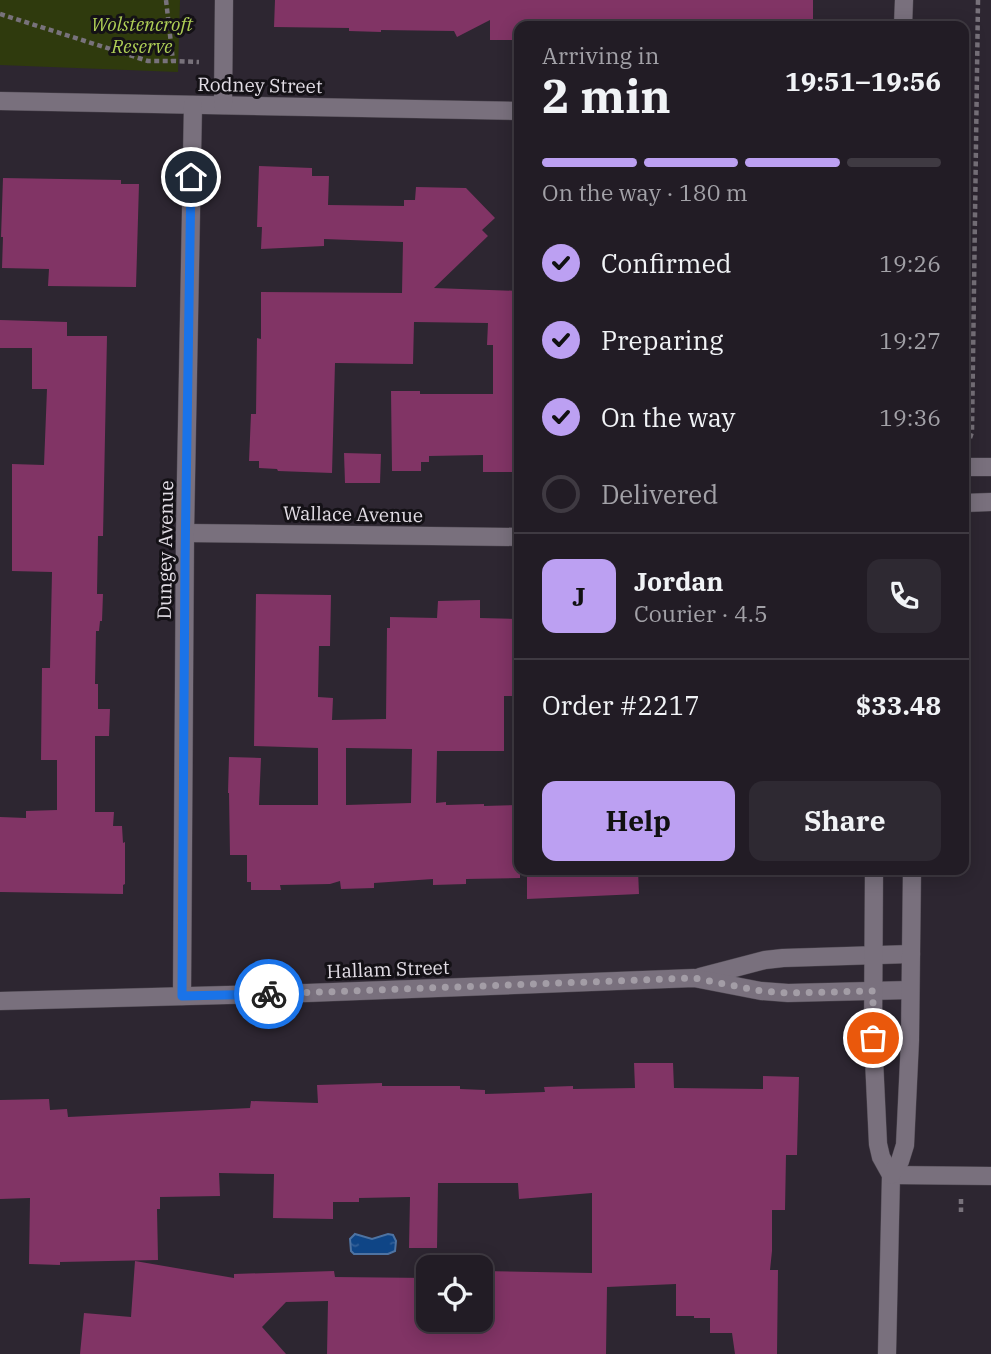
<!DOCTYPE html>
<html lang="en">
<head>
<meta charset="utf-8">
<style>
  :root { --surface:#221c25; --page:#2e2932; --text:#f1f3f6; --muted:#a2a1a7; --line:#3f3a42; --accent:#bca0f2 }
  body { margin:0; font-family:"IBM Plex Serif",serif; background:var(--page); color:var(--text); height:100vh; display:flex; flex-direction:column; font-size:26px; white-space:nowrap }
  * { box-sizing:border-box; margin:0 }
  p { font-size:23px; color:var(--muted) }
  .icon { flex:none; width:38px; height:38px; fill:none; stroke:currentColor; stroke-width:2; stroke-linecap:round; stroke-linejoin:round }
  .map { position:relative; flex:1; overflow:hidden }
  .sheet { position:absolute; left:514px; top:21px; width:455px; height:854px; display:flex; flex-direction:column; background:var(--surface); border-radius:14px; box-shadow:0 4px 18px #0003,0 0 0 2px var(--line) }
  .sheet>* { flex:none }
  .controls { position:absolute; left:416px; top:1255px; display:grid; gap:14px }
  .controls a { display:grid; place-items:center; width:77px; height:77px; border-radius:14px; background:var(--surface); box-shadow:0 4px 18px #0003,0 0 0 2px var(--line); font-size:35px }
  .pin { position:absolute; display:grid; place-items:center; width:60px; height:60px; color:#fff; margin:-30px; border:4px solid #fff; border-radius:50%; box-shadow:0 2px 7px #0007 }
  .courier { position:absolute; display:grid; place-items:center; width:70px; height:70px; margin:-35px; border:5px solid #1a73e8; border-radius:50%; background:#fff; color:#222; box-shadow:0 2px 9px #0007 }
  .overview em { font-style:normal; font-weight:700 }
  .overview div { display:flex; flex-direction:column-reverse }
  .overview { display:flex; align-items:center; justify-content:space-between; height:119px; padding:0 28px }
  h1 { font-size:46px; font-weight:700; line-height:52px }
  .bar { display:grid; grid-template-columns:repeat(4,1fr); gap:10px 7px; align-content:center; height:84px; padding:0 28px }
  .bar i { height:9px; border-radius:5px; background:var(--line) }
  .bar .current { background:var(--accent) }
  .bar p { grid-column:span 4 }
  .line { display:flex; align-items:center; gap:18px; padding:0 28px; border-top:2px solid var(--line) }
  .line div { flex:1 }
  .round { display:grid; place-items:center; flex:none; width:74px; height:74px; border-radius:14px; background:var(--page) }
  ol { padding:0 28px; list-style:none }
  li { display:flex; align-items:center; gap:21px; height:77px }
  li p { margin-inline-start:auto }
  li .icon { padding:7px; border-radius:50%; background:var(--accent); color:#111; stroke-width:4 }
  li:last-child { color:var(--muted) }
  li i { width:38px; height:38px; border:4px solid var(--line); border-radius:50% }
  .primary-button { display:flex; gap:14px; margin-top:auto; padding:14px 28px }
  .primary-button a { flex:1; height:80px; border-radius:14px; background:var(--accent); color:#111; font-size:28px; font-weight:700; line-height:80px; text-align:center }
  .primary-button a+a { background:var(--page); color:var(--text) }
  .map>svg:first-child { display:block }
  .park { fill:#2f3a0d }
  .water { fill:url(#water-ripples); stroke:#4e73a2; stroke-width:2 }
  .building { fill:#813465; fill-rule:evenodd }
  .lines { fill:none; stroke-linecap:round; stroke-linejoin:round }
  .minor-casing { stroke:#4b454e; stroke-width:19 }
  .tertiary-casing { stroke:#4b454e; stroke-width:19 }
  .path { stroke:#78727b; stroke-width:4.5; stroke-dasharray:5 3.5; stroke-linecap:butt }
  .minor { stroke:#79707d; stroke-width:18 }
  .tertiary { stroke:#79707d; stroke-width:18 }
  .done { stroke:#a39da6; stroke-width:7; stroke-dasharray:0 12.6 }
  .route { stroke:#1a73e8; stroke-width:9 }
  .labels { text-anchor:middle; stroke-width:6; stroke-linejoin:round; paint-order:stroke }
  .park-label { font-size:19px; font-style:italic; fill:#afcf56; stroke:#141116 }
  .street-label { font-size:19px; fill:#e2dde5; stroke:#141116 }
</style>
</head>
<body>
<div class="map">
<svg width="991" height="1354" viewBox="0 0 991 1354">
  <defs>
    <pattern id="water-ripples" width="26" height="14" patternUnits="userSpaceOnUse" patternTransform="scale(1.75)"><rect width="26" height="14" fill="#0f4586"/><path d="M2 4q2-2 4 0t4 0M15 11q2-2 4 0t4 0" fill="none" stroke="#325f97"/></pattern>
  </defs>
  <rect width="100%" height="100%" fill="#2d2631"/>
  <!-- park -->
  <polygon class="park" points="0,0 180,0 178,72 0,65"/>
  <!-- water -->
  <polygon class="water" points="355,1234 372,1239 388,1234 393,1235 396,1241 395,1251 388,1254 354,1254 351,1251 350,1239"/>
  <!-- building -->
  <g class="building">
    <polygon points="275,0 813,0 813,26 520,26 520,40 490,40 490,20 457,37 454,31 381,30 381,32 349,31 349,28 274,27"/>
    <polygon points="259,166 312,168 312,176 329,176 328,205 404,206 404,200 415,200 416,187 466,188 495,218 482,230 488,236 434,288 520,291 520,456 517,456 516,472 483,472 483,455 429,456 429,462 421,462 421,471 392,471 391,391 420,391 420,394 493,394 493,345 487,345 488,323 414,322 413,364 335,363 332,473 278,471 277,469 259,468 259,461 249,461 251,414 256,414 257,338 261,339 261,292 402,293 403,242 324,239 324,246 261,249 262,227 257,227"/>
    <polygon points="3,178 121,180 121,184 139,184 136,287 48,286 49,269 2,268 3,237 1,237"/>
    <polygon points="0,320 67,322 67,336 107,336 103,536 98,536 97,594 103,594 102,621 100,621 99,631 96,631 95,684 98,684 98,709 110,709 109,736 95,736 95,812 114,812 113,826 122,826 123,843 125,842 125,884 123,885 123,894 0,892 0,817 26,818 26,811 57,810 57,760 41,760 42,668 50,668 52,572 12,571 12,464 44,465 47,389 32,389 32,348 0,348"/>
    <polygon points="344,453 381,454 380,483 345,483"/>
    <path d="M256,594l75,1 -1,51h-11l-1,51 15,1 -1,22 54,-1 1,-91h3v-11l47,1 1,-17 42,-1v18l39,1 -3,77h-12v55h-67l-1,52 10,-1v3l38,-1v2l36,-1v73l-54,1v5l-33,1v-6l-59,4v5l-33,1 -1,-8 -10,3 -50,1 1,5h-30v-8h-4v-27h-17l-1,-62h-1l1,-36 32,1 -2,47h59v-57l-64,-2zM346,748l66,1 -1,54 -65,2z"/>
    <polygon points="527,870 638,870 639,894 527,899"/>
    <polygon points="634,1063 673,1063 674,1088 763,1089 763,1076 799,1077 797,1155 786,1155 785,1210 772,1210 772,1251 770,1270 778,1270 777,1354 735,1354 732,1333 710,1333 710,1318 694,1318 694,1316 676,1316 676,1284 607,1287 606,1354 327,1354 328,1301 286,1302 262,1327 286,1354 80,1354 84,1313 131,1317 135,1261 234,1278 234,1274 334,1271 335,1277 429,1278 429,1320 481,1320 481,1271 592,1273 592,1193 519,1199 518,1183 438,1183 437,1248 409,1248 410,1197 359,1198 359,1202 333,1202 333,1219 273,1218 274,1174 219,1173 220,1196 160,1197 160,1209 157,1209 158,1260 60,1262 60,1265 29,1264 30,1198 0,1199 0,1100 49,1099 50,1110 67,1109 68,1117 250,1108 251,1101 318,1103 317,1085 382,1083 382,1086 460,1086 460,1089 485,1090 485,1094 545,1092 544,1087 573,1086 573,1089 635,1088"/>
  </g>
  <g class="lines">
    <!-- minor casing -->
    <g class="minor-casing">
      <g id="minor">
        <polyline points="0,101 520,111"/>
        <polyline points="223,105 224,0"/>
        <polyline points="964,467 991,467"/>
        <polyline points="964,503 991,502"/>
        <polyline points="185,533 520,537"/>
        <polyline points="700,977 765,960 783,958 911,954"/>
        <polyline points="182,996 185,533 193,105"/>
        <polyline points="0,1001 307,993 694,978 761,991 788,993 910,990"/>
        <polyline points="891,1175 991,1176"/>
      </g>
    </g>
    <!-- tertiary casing -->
    <g class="tertiary-casing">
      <g id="tertiary">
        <polyline points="903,26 904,0"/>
        <polyline points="874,870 873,1038 878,1144 881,1157 891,1175 887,1354"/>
        <polyline points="891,1175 900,1161 905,1145 910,1040 912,870"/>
      </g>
    </g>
    <!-- path -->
    <g class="path">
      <polyline points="166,0 173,61 199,62"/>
      <polyline points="0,14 148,61 173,61"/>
      <polyline points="970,438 972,432 978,0"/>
      <polyline points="961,1199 961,1212"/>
    </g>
    <!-- minor -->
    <use href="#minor" class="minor"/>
    <!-- tertiary -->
    <use href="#tertiary" class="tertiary"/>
  </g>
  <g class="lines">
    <!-- done -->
    <polyline class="done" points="269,994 694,978 761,991 788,993 873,991 873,1038"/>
    <!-- route -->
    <polyline class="route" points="191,177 185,561 182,996 269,994"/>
  </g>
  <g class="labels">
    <!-- park labels -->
    <g class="park-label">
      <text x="142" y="31">Wolstencroft<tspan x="142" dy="22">Reserve</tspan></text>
    </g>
    <!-- street labels -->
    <g class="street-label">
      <text transform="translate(260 85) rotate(1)" y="7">Rodney Street</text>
      <text transform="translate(353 514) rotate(1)" y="7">Wallace Avenue</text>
      <text transform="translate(165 550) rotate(-89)" y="7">Dungey Avenue</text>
      <text transform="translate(388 969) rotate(-2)" y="7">Hallam Street</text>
    </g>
  </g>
</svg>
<div class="controls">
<a><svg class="icon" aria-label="locate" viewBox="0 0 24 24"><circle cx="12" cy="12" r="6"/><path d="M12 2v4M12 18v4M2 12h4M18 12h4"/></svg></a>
</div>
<div class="pin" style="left:873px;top:1038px;background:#ea580c"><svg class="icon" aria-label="bag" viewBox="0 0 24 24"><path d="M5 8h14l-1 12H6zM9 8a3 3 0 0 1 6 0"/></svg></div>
<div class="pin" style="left:191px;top:177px;background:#1f2937"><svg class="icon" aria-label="home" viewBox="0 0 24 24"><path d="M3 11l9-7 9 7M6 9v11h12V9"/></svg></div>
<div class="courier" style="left:269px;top:994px"><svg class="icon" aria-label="bike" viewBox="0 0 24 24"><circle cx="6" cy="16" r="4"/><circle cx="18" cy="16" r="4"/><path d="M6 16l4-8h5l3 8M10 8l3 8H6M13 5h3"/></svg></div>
<section class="sheet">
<div class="overview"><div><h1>2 min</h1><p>Arriving in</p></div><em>19:51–19:56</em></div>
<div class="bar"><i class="current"></i><i class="current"></i><i class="current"></i><i></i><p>On the way · 180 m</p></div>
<ol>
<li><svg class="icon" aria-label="check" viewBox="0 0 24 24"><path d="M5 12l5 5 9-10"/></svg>Confirmed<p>19:26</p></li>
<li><svg class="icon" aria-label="check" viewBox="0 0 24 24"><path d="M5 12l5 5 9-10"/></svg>Preparing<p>19:27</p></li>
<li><svg class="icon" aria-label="check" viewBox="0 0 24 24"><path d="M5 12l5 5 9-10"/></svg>On the way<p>19:36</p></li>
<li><i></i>Delivered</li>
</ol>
<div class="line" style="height:126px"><b class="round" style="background:var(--accent);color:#111">J</b><div><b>Jordan</b><p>Courier · 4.5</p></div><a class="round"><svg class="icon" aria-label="phone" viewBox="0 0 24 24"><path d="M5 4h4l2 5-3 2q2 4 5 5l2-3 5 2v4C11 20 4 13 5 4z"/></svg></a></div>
<div class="line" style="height:91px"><div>Order #2217</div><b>$33.48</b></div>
<div class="primary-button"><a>Help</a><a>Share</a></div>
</section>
</div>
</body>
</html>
